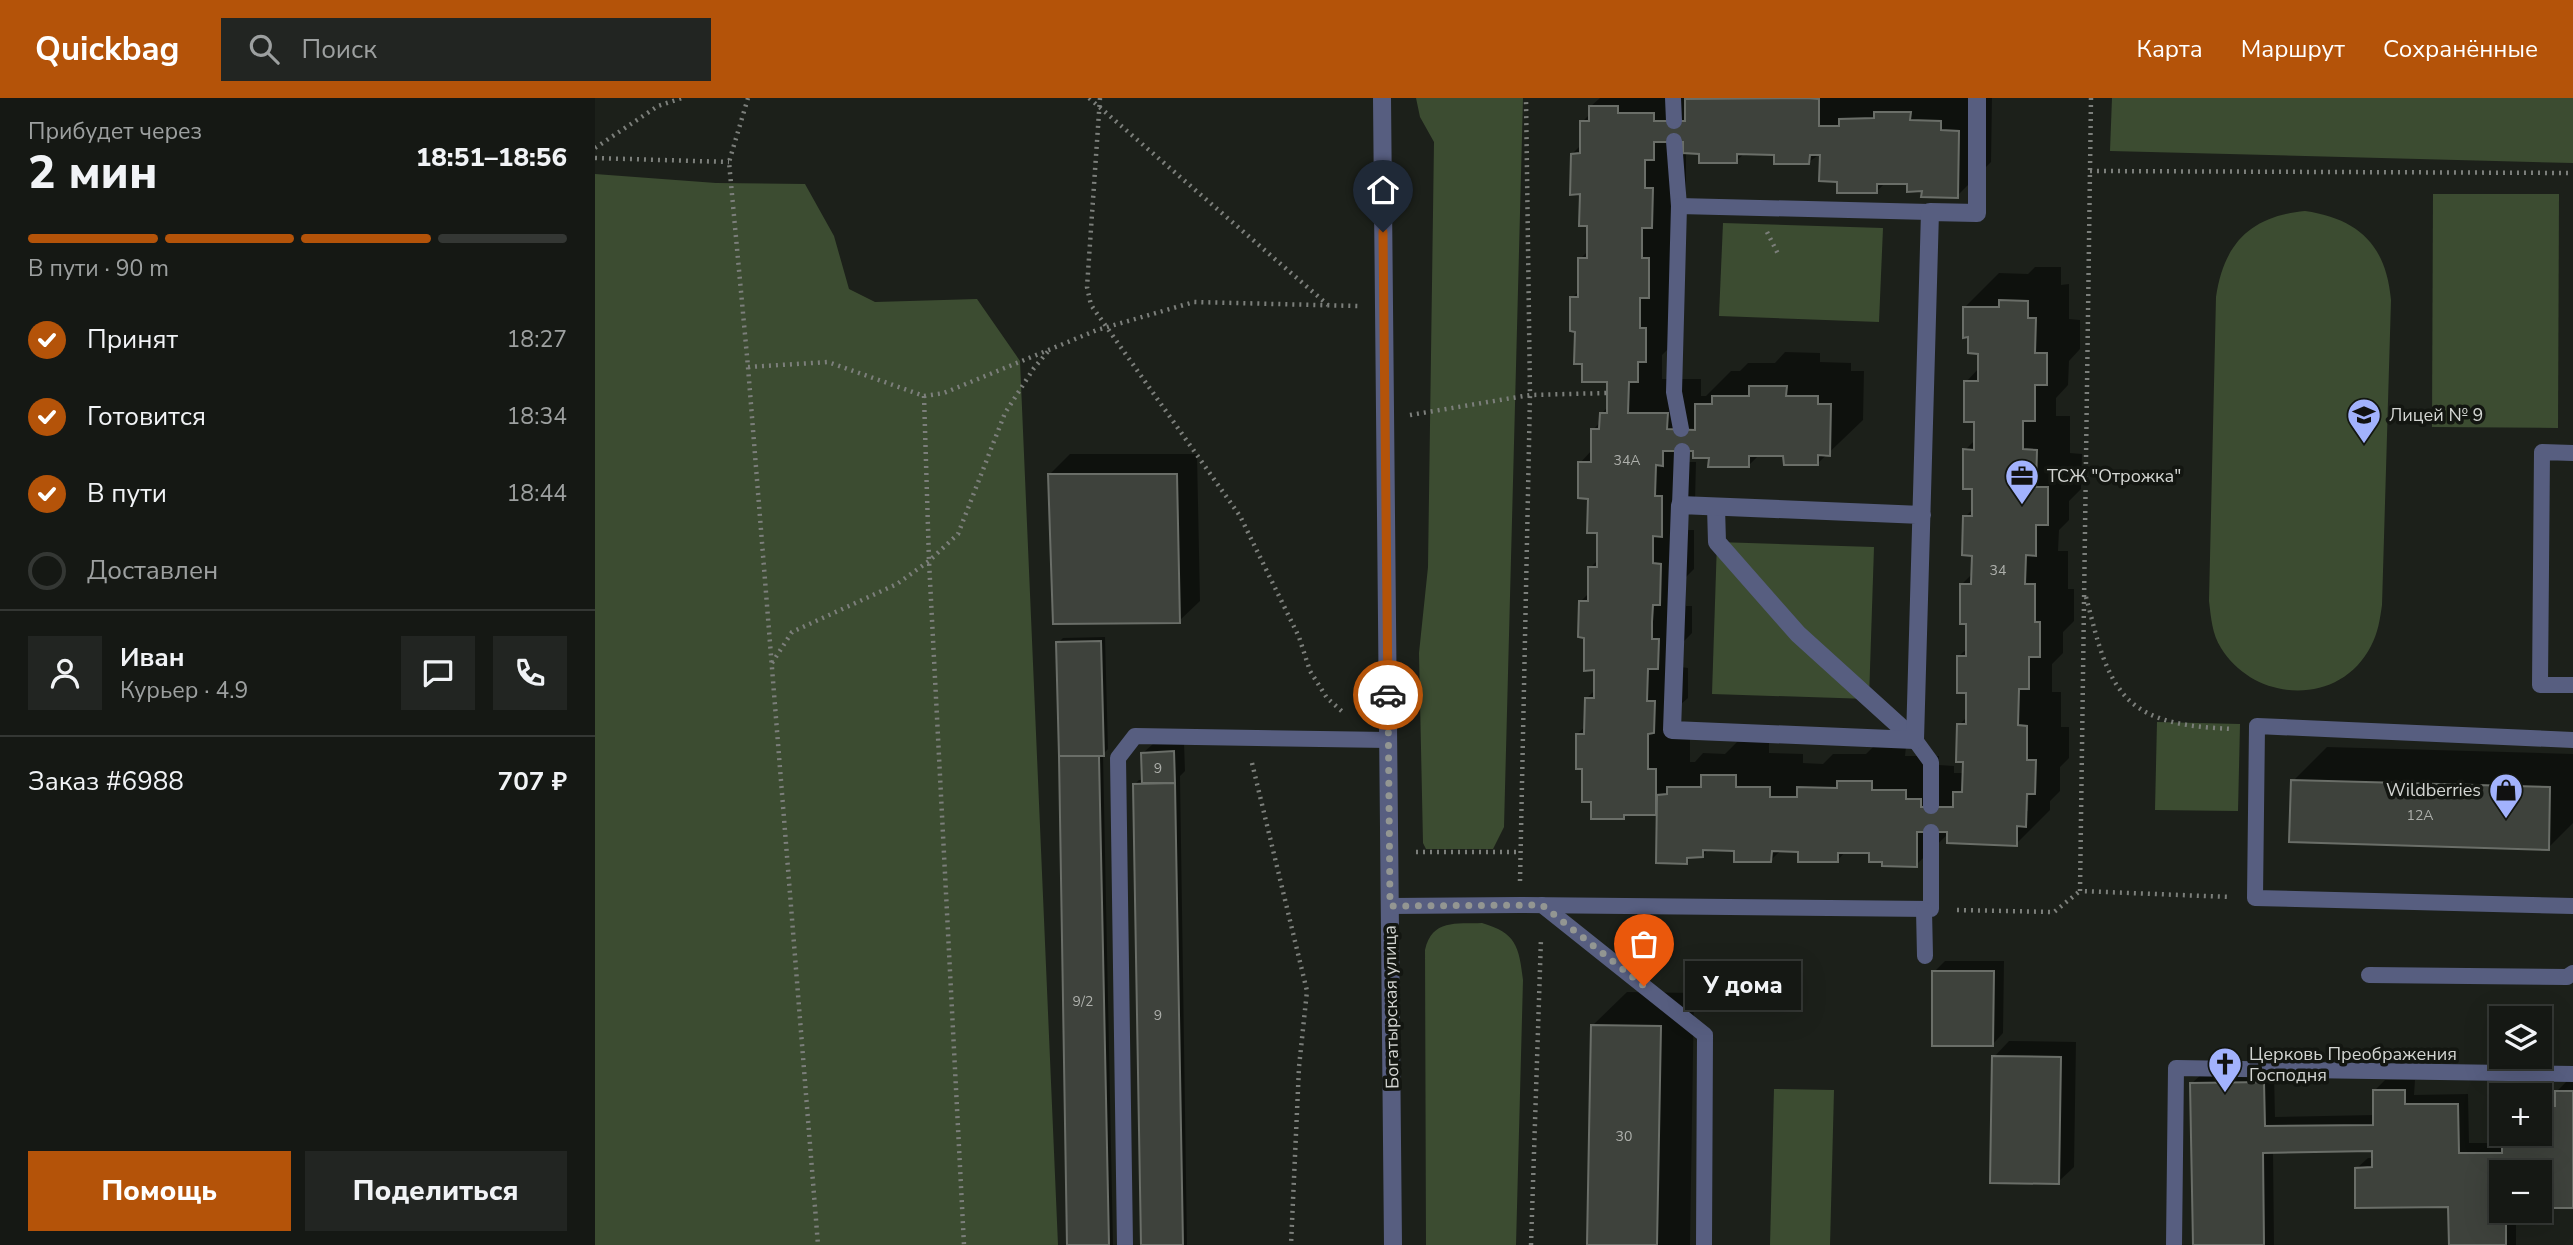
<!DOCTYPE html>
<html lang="ru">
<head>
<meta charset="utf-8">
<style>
  :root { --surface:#151814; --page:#222522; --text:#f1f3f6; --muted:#9da0a0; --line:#343734; --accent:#b45309 }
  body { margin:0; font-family:"Nunito Sans",sans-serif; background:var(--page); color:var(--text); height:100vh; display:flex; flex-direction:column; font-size:26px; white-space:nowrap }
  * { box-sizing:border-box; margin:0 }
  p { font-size:23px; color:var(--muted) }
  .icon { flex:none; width:38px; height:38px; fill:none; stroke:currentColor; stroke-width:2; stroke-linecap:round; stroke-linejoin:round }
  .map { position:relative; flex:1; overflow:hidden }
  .sheet { display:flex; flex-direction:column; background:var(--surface); width:595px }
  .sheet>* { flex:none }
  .tools { position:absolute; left:1894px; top:908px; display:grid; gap:14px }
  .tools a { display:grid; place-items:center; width:63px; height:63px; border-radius:0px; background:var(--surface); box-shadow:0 7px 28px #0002,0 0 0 2px var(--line); font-size:35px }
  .pin { position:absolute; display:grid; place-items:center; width:60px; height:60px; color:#fff; margin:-72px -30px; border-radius:50% 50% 50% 0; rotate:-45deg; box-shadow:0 0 7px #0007 }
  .pin .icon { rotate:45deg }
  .courier { position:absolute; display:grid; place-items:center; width:70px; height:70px; margin:-35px; border:5px solid #b45309; border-radius:50%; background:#fff; color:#222; box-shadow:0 2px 9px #0007 }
  .bubble { position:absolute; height:49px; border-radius:0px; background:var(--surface); box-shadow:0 7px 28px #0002,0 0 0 2px var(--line); font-size:23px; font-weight:800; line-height:49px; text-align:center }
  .summary em { font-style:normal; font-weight:800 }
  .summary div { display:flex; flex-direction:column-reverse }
  .summary { display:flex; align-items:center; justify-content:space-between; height:119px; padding:0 28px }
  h1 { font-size:46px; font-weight:800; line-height:52px }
  .bar { display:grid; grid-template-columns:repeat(4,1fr); gap:10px 7px; align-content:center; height:84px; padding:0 28px }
  .bar i { height:9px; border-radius:5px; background:var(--line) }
  .bar .on { background:var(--accent) }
  .bar p { grid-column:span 4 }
  .line { display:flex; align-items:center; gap:18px; padding:0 28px; border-top:2px solid var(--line) }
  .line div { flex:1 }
  .round { display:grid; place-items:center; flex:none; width:74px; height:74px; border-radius:0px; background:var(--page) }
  ol { padding:0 28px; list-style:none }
  li { display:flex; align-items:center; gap:21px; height:77px }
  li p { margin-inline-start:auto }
  li .icon { padding:7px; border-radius:50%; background:var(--accent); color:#fff; stroke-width:4 }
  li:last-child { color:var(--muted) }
  li i { width:38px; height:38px; border:4px solid var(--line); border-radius:50% }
  .primary-button { display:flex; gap:14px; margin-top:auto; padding:14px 28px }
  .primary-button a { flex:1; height:80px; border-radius:0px; background:var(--accent); color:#fff; font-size:28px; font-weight:800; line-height:80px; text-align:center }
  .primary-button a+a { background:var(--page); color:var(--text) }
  header { display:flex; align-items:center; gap:42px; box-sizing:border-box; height:98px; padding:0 35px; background:var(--accent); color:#fff }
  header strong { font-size:33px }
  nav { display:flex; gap:38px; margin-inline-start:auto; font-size:24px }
  .search { width:490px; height:63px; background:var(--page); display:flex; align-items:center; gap:18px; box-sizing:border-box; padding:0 24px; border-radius:0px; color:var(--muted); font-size:26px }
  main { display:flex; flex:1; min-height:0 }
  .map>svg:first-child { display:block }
  .green { fill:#3c4c31 }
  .shadow { fill:#0007; fill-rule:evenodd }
  .building { fill:#3e423c; stroke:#6a6e68; stroke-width:2 }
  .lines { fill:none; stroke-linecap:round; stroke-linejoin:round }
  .path { stroke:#7c7f7b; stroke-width:4.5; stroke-dasharray:2 5; stroke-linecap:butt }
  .lane { stroke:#575e80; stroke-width:16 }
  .street { stroke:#575e80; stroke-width:18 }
  .done { stroke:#939692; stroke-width:7; stroke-dasharray:0 12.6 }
  .route { stroke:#b45309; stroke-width:9 }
  .labels { text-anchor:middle; stroke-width:7; stroke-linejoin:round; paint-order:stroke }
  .number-label { font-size:14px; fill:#aeb0ac }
  .poi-label { font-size:18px; fill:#d3d5d2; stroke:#131611; text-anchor:start }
  .street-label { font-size:18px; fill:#d3d5d2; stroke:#131611 }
</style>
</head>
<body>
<header>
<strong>Quickbag</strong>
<div class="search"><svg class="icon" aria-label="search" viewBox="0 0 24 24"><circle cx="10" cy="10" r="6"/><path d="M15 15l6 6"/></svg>Поиск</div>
<nav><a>Карта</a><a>Маршрут</a><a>Сохранённые</a></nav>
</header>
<main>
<section class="sheet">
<div class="summary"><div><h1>2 мин</h1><p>Прибудет через</p></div><em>18:51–18:56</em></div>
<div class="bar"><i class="on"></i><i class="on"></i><i class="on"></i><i></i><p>В пути · 90 m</p></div>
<ol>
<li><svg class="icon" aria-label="check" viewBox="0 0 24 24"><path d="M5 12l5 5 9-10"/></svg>Принят<p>18:27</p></li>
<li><svg class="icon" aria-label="check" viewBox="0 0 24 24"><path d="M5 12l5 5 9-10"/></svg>Готовится<p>18:34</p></li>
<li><svg class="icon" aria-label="check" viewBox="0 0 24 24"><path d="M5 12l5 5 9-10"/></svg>В пути<p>18:44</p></li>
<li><i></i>Доставлен</li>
</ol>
<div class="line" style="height:126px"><a class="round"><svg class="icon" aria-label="person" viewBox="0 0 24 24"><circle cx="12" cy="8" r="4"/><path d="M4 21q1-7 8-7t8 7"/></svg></a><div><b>Иван</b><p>Курьер · 4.9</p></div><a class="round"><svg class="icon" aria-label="chat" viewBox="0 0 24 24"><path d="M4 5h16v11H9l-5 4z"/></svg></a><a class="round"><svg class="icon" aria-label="phone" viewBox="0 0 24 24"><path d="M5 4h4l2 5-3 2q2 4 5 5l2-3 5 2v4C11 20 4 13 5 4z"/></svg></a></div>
<div class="line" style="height:91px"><div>Заказ #6988</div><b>707 ₽</b></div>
<div class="primary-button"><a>Помощь</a><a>Поделиться</a></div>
</section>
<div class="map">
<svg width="1978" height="1147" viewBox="0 0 1978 1147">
  <rect width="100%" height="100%" fill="#1c201a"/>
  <!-- green -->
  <g class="green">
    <polygon points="821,0 928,0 909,729 898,751 831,751 828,745 824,555 833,469 839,44 825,19"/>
    <polygon points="1517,0 1978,0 1978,65 1515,53"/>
    <polygon points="0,76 121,85 210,86 239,138 254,191 280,204 382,201 425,263 463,1147 0,1147"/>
    <polygon points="1838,96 1964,96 1963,330 1837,329"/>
    <path d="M1710,113c54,8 81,34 86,89l-9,305c-2,14 -4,28 -11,41 -31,61 -116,57 -150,2 -9,-14 -10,-31 -12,-47l7,-304c8,-54 35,-81 89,-86z"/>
    <polygon points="1128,125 1288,130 1284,224 1124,218"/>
    <polygon points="1122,444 1279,449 1274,601 1117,596"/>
    <polygon points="1562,624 1645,626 1643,713 1560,712"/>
    <path d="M887,825c34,10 37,23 41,57l-7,265h-90l-1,-295c7,-31 31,-26 57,-27z"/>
    <polygon points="1179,991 1239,992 1235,1147 1175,1147"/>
  </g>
  <!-- shadow -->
  <g class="shadow">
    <path d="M1005,0h392l-1,64 -34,34 -33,-6 -15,-8h-23l-10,10 -37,-12 -18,-27 -12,9 -33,-9h-31l-9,8 -35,-9h-15v40l-15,154 -9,9v24h39v17h5l25,-25h9l8,-8h27l10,-11 35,1v9l31,1v8h13l-1,49 -46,44 -32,-10h-25l-12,12 -59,-17v13h7l-1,39 -9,9v20h8v39l-8,8v29h6v27l-11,11v23l7,1v30l-7,6v32h9v26h5l8,-9 22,1 12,-12h32v11l34,1v9l20,1 10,-10h33l7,-7h33l-1,9h34v9l15,1v7h11l-6,-48 9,-9v-25l-9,-35 9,-8v-26l-6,-38 11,-11v-19l-8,-37 9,-9v-21l-9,-37 11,-11v-19l-10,-38 14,-15v-15l-10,-16 -5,-29 34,-34 29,1 7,-7h26v18l8,-1v35l11,1v29l-11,12 -1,24 -12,13v18h14v37l12,1 -1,35 -12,12v19l-10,10 -1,21h10v38h6v32l-11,11v21l-11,11v28h9v35h8v31l-9,9v24l-10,10v9l-34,34 -67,-11 -33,32 -32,-5 -13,-8 -25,-1 -9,10 -38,-11 -17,-1 -11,11 -35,-11h-27l-7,7h-10l-6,6 -28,-49h-30l-4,4 -31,-17 -16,-66 9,-8v-27l10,-10v-20l-10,-33 -6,-34 10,-10v-24l9,-9v-28l-19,-68 12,-13 1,-20 8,-9v-7l8,-8v-25l-25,-19 -8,-32 -4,-32 8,-8v-31l9,-9v-25l-17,-71 9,-9 1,-23 9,-9v-7zM1084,42h6l-1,15h-5zM1430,687h4l-1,26h-3z"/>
    <polygon points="475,356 602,356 605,503 584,523 455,376"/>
    <polygon points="510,539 513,651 508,656 518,1147 473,1147 463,545 468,540"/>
    <polygon points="589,644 590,673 585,678 592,1147 547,1147 539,687 544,682 549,682 548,655 559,645"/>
    <polygon points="1732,649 1978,656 1978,725 1953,750 1698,683"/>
    <polygon points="1350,863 1409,863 1408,935 1398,946 1339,874"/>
    <polygon points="1032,894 1099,895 1095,1147 994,1147 997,928"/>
    <polygon points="1414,943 1481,944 1479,1069 1463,1084 1399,959"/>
    <polygon points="1679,974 1680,1019 1780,1017 1779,993 1790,982 1820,982 1819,997 1873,996 1874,1045 1909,1045 1909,1036 1944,1036 1944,998 1961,998 1961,994 1972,983 1978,983 1978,1108 1944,1074 1906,1074 1906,1113 1921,1113 1921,1147 1856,1147 1855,1107 1762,1070 1773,1060 1779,1060 1779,1052 1678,1053 1679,1147 1599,1147 1597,985 1608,975"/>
  </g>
  <!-- building -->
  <g class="building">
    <polygon points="1211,0 1224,1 1224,28 1244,28 1244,21 1279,20 1279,14 1316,14 1315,22 1346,23 1346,32 1364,33 1363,100 1326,99 1327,93 1312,94 1312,86 1282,86 1282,95 1242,95 1242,84 1224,83 1225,57 1215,57 1214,66 1179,66 1179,57 1142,56 1142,65 1104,65 1104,56 1088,55 1088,44 1059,44 1059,62 1050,62 1050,90 1058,90 1057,130 1047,130 1047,160 1054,160 1054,200 1045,200 1045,230 1051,230 1051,264 1043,264 1043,284 1034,284 1033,315 1073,315 1072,331 1100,332 1100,306 1117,306 1117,298 1154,298 1154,288 1192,288 1191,298 1223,298 1223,306 1236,306 1235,358 1223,357 1223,367 1189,367 1188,358 1154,358 1154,369 1113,369 1114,360 1098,360 1098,353 1068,353 1068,368 1061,367 1060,398 1067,398 1067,439 1058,438 1058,465 1066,466 1065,507 1058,507 1057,524 1057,541 1064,541 1063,571 1053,571 1052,603 1060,603 1059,635 1053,636 1053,671 1061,671 1061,717 1029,717 1029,721 996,721 996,704 987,704 987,671 981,671 981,636 989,636 990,600 999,600 999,572 989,573 989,540 983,539 984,503 993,503 993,469 1002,469 1002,435 992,435 993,401 983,400 983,364 996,364 996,331 1004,331 1005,315 1012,315 1012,284 987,284 987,266 979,266 980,234 975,233 975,199 983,199 983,160 992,160 992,128 984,128 985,96 975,97 976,56 985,55 985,23 994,23 994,8 1023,8 1023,15 1059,15 1059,23 1090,23 1090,1"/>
    <polygon points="1404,202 1433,203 1433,220 1441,220 1440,255 1452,255 1452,287 1440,287 1440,323 1428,323 1428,351 1442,352 1441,389 1453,389 1453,427 1441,427 1441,458 1431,457 1430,486 1440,486 1440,524 1445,524 1445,559 1434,559 1434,591 1424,591 1423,627 1432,628 1432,662 1441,662 1440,696 1432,696 1431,729 1422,728 1422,748 1352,745 1352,734 1322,734 1322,769 1287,768 1287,764 1274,764 1274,755 1243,755 1243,764 1203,764 1203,754 1177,753 1176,764 1139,764 1139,753 1108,752 1108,759 1092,760 1092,766 1061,765 1062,697 1072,696 1072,689 1106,689 1106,677 1141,677 1141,689 1175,689 1175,699 1202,699 1202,689 1242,690 1242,683 1277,683 1277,692 1311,692 1311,701 1326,701 1326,709 1358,709 1358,694 1367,694 1368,664 1361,664 1362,626 1371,626 1371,595 1362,595 1362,558 1371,558 1371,526 1365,526 1365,486 1376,486 1377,458 1367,457 1368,418 1377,418 1377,391 1368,391 1368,351 1379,352 1379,324 1369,324 1369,283 1383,283 1383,256 1373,255 1373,239 1368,240 1368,209 1404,209"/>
    <polygon points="453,376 582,376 585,525 458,526"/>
    <polygon points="506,543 509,658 464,658 461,544"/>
    <polygon points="579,653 580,685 547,685 546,655"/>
    <polygon points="464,658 504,658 514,1147 472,1147"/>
    <polygon points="1696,682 1955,689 1954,752 1694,744"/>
    <polygon points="580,685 588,1147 546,1147 538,686"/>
    <polygon points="1337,873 1399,873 1398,948 1337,948"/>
    <polygon points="996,927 1066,928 1062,1147 992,1147"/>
    <polygon points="1397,958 1466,959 1464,1086 1395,1085"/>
    <polygon points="1669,984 1670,1028 1778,1027 1778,992 1810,992 1810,1006 1863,1006 1864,1055 1907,1055 1907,1036 1944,1036 1944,1008 1960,1008 1960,993 1978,993 1978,1110 1944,1110 1944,1074 1906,1074 1906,1113 1911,1113 1911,1147 1854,1147 1853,1109 1760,1110 1760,1070 1777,1069 1777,1053 1668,1055 1669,1147 1598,1147 1595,985"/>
  </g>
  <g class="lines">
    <!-- path -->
    <g class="path">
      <polyline points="153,0 134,64 153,269 223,1147"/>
      <polyline points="494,0 733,207"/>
      <polyline points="505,0 492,189 496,207 645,418 704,539 715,573 732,600 750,616"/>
      <polyline points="1496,0 1485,793 1635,799"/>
      <polyline points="0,50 63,8 87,0"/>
      <polyline points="0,60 134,64"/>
      <polyline points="1495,73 1978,75"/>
      <polyline points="1172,134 1184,158"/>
      <polyline points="153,269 233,264 329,298 349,295 502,232 599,204 763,208"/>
      <polyline points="329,298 334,463 369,1147"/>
      <polyline points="815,317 935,297 1012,295"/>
      <path d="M1491,499c9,32 16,74 40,100 26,28 71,30 106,32"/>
      <polyline points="177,565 197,534 302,486 334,463 363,436 410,315 439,270 455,251"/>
      <polyline points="657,665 712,893 704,969 696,1147"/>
      <polyline points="821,754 926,754"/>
      <polyline points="925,783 935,297 931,0"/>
      <polyline points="1362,812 1459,814 1485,793"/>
      <polyline points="936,1147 946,840"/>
    </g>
    <!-- lane -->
    <g class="lane">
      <polyline points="1078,0 1079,23"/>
      <polyline points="1079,43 1084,108"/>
      <polyline points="1086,331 1079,294 1084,108 1335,114"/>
      <polyline points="1978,355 1947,354 1945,587 1978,587"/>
      <polyline points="1085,407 1087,353"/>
      <polyline points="1320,642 1336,664 1336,708"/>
      <polyline points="1978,642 1662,628 1660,800 1978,808"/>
      <polyline points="947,807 1110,937 1109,1147"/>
      <polyline points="795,808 925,807 1336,811 1336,734"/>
      <polyline points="1329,812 1330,858"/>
      <polyline points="1774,877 1972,879 1978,875"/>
      <polyline points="530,1147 523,660 540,638 793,642"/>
      <polyline points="1579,1147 1581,970 1978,976"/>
    </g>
    <!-- street -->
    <g class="street">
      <polyline points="787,0 798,1147"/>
      <polyline points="1121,409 1122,444 1203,536 1320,642"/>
      <polyline points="1327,417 1085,407 1077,632 1320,642 1335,114 1382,115 1382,0"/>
    </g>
  </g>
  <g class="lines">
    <!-- done -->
    <polyline class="done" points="793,597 795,808 947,807 1049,888"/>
    <!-- route -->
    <polyline class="route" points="788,134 793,597"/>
  </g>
  <!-- icons -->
  <defs>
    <g id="school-pin" transform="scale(1.75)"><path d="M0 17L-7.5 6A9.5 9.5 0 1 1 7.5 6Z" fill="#a2b2fd" stroke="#131611"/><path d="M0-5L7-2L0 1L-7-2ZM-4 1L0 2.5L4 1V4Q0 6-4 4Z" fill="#111"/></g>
    <g id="office-pin" transform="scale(1.75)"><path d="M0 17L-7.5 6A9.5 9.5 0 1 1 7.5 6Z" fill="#a2b2fd" stroke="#131611"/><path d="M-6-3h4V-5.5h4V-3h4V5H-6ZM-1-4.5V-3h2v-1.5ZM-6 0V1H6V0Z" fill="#111"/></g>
    <g id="shop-pin" transform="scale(1.75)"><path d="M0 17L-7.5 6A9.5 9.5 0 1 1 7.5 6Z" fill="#a2b2fd" stroke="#131611"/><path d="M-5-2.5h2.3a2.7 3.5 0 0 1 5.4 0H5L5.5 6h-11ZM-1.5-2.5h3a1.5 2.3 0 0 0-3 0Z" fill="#111"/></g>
    <g id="church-pin" transform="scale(1.75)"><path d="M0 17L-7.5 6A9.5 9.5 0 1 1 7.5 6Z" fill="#a2b2fd" stroke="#131611"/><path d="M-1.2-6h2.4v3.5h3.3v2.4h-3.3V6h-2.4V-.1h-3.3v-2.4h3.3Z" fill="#111"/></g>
  </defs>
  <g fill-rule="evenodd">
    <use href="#school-pin" x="1769" y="317"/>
    <use href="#office-pin" x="1427" y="378"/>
    <use href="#shop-pin" x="1911" y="692"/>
    <use href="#church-pin" x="1630" y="966"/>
  </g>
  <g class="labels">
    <!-- number labels -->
    <g class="number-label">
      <text x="1032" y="367">34А</text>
      <text x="1403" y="477">34</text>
      <text x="563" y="675">9</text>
      <text x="1825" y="722">12А</text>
      <text x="488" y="908">9/2</text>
      <text x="563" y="922">9</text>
      <text x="1029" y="1043">30</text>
    </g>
    <!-- poi labels -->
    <g class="poi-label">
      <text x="1794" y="323">Лицей № 9</text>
      <text x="1452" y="384">ТСЖ "Отрожка"</text>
      <text x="1886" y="698" text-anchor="end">Wildberries</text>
      <text x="1654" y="962">Церковь Преображения<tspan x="1654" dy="21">Господня</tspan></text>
    </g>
    <!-- street labels -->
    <g class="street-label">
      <text transform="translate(796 909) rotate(-91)" y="6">Богатырская улица</text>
    </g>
  </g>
</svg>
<div class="tools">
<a><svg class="icon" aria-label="layers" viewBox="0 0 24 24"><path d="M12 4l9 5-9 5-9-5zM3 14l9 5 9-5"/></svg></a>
<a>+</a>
<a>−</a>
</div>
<div class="pin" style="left:1049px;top:888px;background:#ea580c"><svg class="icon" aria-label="bag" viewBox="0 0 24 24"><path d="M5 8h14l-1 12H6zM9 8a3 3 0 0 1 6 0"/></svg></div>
<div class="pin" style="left:788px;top:134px;background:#1f2937"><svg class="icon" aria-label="home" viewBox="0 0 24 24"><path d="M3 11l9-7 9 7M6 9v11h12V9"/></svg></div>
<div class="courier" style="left:793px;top:597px"><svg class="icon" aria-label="car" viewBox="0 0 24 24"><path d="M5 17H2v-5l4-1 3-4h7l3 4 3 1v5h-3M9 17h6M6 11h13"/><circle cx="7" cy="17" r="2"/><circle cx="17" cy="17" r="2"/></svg></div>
<div class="bubble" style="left:1090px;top:863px;width:116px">У дома</div>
</div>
</main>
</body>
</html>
